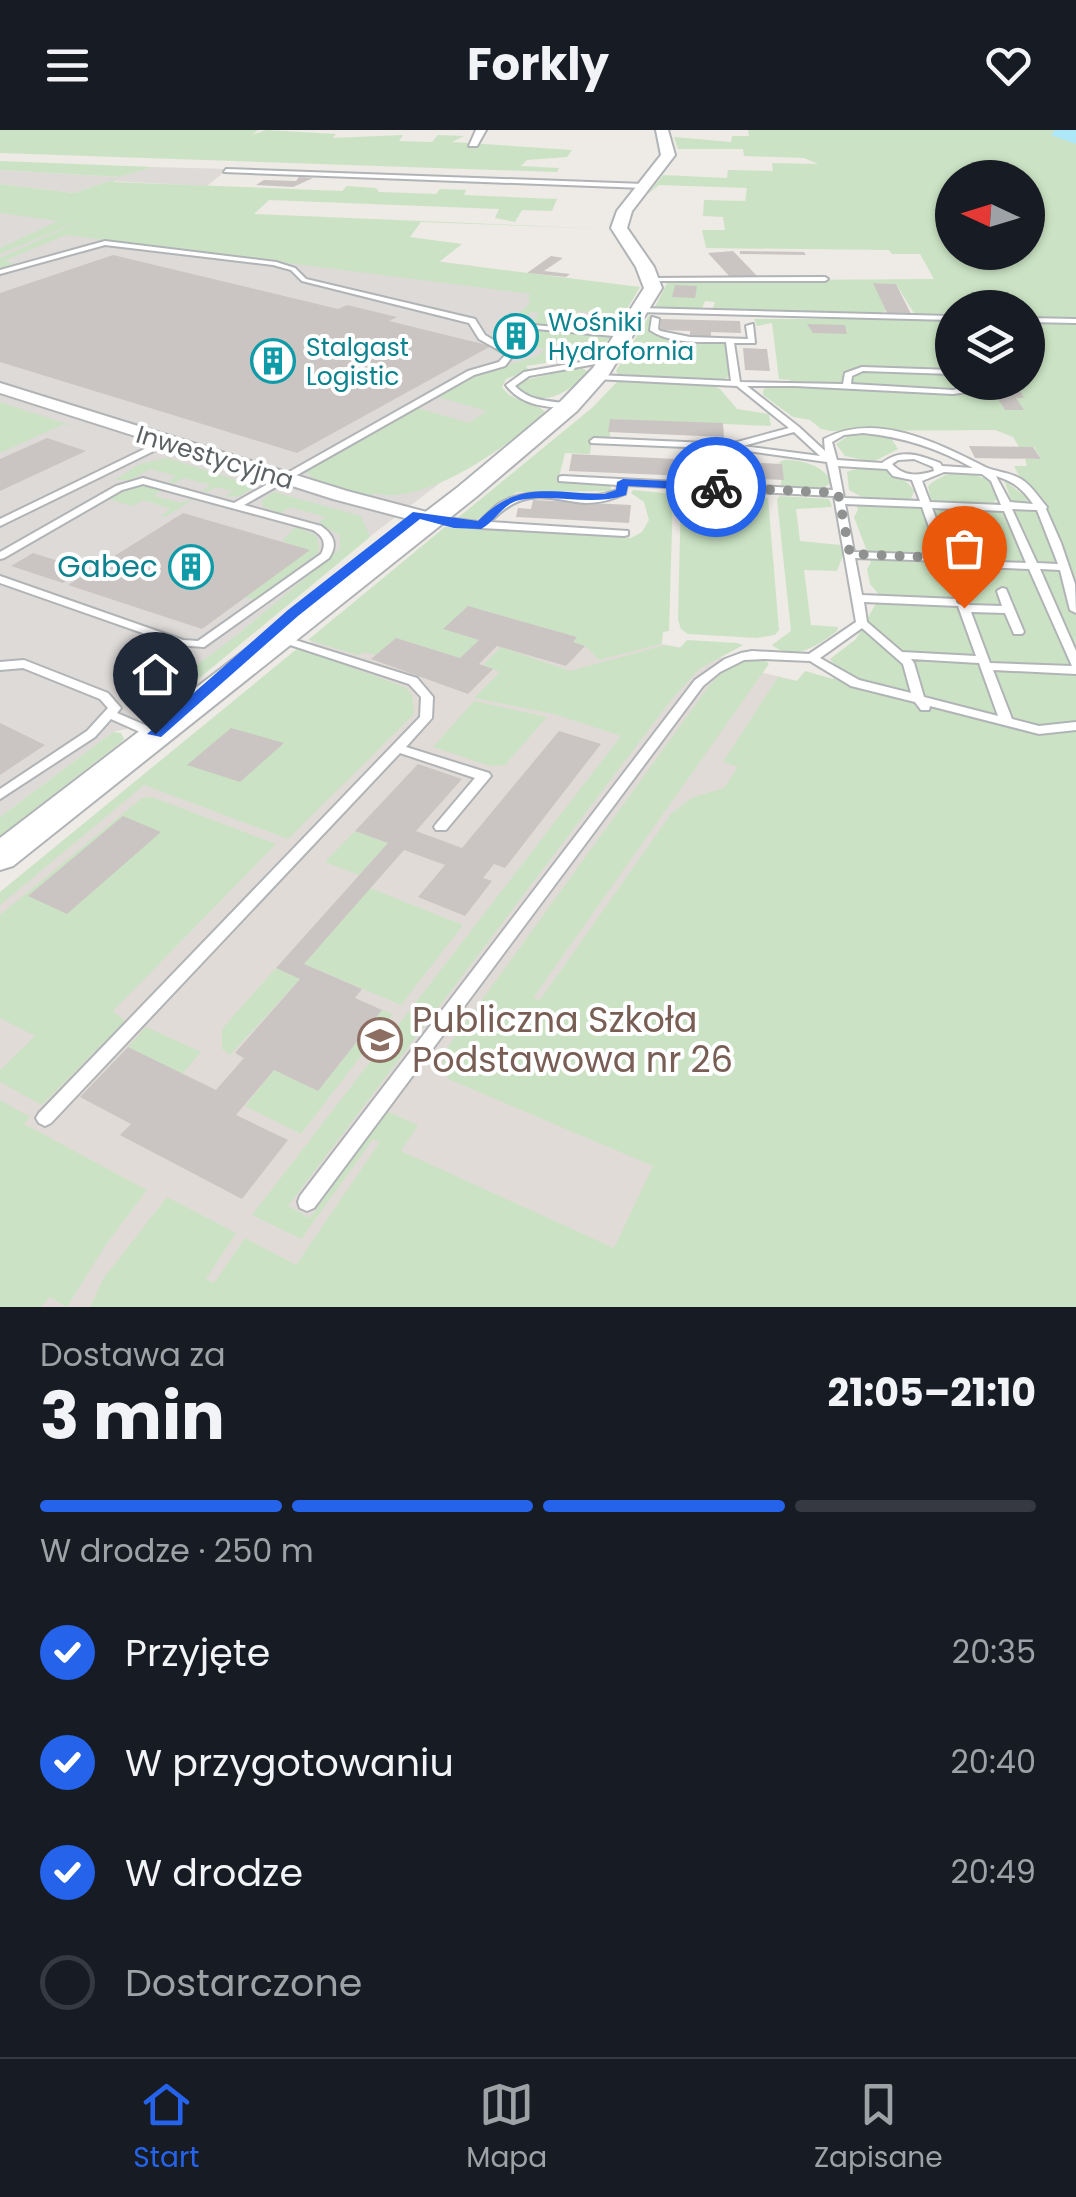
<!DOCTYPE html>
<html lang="pl">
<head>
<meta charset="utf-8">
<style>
  :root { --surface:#171b24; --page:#20242c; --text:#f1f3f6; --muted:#9ea1a6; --line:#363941; --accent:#2563eb }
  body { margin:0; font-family:Poppins,sans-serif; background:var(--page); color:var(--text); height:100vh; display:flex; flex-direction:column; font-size:38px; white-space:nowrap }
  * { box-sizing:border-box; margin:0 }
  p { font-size:32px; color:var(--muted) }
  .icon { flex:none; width:55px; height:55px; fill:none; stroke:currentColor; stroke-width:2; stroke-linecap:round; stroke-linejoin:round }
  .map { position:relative; height:1177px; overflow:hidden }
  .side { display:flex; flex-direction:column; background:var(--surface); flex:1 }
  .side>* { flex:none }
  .needle { width:65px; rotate:274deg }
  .buttons { position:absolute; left:935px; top:30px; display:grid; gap:20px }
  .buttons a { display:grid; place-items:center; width:110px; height:110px; border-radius:50%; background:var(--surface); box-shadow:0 2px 8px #0004; font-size:50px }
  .pin { position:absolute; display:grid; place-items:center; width:85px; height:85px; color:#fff; margin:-102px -42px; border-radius:50% 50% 50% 0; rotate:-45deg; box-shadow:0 0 10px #0007 }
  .pin .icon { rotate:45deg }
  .courier { position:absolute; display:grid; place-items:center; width:100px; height:100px; margin:-50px; border:8px solid #2563eb; border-radius:50%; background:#fff; color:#222; box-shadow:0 2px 12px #0007 }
  .head em { font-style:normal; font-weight:700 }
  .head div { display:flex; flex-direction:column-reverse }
  .head { display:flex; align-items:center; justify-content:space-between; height:170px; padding:0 40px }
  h1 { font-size:65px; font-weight:700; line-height:75px }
  .bar { display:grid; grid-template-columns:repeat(4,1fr); gap:15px 10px; align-content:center; height:120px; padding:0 40px }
  .bar i { height:12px; border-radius:8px; background:var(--line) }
  .bar .selected { background:var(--accent) }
  .bar p { grid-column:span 4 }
  ol { padding:0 40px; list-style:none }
  li { display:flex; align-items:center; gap:30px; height:110px }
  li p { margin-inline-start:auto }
  li .icon { padding:10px; border-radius:50%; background:var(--accent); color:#fff; stroke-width:4 }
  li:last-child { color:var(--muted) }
  li i { width:55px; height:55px; border:5px solid var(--line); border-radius:50% }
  header { display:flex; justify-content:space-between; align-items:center; height:130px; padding:0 40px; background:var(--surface); font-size:45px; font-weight:700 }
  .dock { display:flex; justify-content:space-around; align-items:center; height:140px; border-top:2px solid var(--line); background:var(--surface); font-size:28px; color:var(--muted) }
  .dock a { display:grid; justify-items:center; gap:5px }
  .dock .selected { color:var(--accent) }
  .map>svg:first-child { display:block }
  .industrial { fill:#dddad8 }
  .education { fill:#e1dbd7 }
  .green { fill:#cbe3c4; fill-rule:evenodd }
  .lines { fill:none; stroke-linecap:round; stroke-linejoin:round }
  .river { fill:#ace8f7; fill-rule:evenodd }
  .building { fill:#cac5c2 }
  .lane-casing { stroke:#b1b4b6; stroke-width:4 }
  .street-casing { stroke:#b1b4b6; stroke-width:4 }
  .secondary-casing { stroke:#b0b4b7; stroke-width:4 }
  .lane { fill:#fff; fill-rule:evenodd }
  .street { fill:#fff; fill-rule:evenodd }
  .secondary { fill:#fff; fill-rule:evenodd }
  .route { fill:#2563eb }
  .done { stroke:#909291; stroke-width:10; stroke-dasharray:0 18 }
  .labels { text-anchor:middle; stroke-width:8; stroke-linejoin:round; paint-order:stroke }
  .far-culture-label { font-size:25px; fill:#0d838f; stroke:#fff; text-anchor:start }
  .far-street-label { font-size:25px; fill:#5d6264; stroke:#fff }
  .culture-label { font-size:30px; fill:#0d838f; stroke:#fff; text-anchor:end }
  .near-education-label { font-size:35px; fill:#785e54; stroke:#fff; text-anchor:start }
</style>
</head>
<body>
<header><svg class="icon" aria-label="menu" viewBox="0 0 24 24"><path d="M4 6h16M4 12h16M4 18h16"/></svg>Forkly<svg class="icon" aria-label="heart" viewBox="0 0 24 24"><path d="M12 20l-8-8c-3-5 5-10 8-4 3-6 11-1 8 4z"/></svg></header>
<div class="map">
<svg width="1076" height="1177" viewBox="0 0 1076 1177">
  <rect width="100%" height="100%" fill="#eeeae5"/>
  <!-- industrial -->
  <g class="industrial">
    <polygon points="153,37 228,39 207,56 110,51 74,63 0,54 0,40 118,47"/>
    <polygon points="0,83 60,90 73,84 95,86 474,136 493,144 619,160 597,222 505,239 478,267 536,280 138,583 143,586 126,599 113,602 0,687"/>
  </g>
  <!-- education -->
  <polygon class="education" points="402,437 663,502 662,514 717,525 735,536 797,551 629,1177 0,1177 0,767"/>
  <!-- green -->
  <g class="green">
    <polygon points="0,0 258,0 252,5 266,0 336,4 333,8 403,5 399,11 432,12 438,5 464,6 452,12 572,20 567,27 527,30 521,36 559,38 557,42 0,23"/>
    <path d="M748,0h328v1177h-986l13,-28 64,-82 69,36 -30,46 8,4 31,-45 51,27 84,-123 -7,-3 -72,100 -49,-24 369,-479 -67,-22 -80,-16 26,-26 -17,-7 18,-18 69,24 95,-26 15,3 7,-8 50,3 6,2 -44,24 -28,31 -383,506 22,12 76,-107 32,14 -17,26 213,97 39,-82 -205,-87 -6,-12 3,-16 264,-365 19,-21 35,-7 6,6 -236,334 7,2 131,-186 22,-17 31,-9 14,-21 -15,-5 55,-85 19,4 8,-10 28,8 6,-10 -9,-10 26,-20 24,-43 -10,-12 -3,-15 4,-7 -17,-45 4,-7 -4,-13h8l-13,-7 -2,-18c20,-9 55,-1 67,19l-3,8 20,1 -3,-14c19,-16 37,-16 60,-6l9,19 -4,3 28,1 -10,-3 -7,-20 26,20 -8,3h11l-19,-37h13l-2,-7h16l-7,-12h-15l-6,-10 -18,-7 -163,1 -11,-2 -11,-9 -17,-3 -30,-22v-5l6,-4 22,-1 -1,-5 -11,-1 -7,-56 -15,3 -3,-7h198v63h76v-74h-76v10l-3,-5 -34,2 -19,-31 -22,-1 12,28 -8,4 -166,-4 3,-9 -10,-1 -4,10 -47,-2 14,-28 266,-2 -14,-25h-28l-3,-4 -183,-2 -4,-18h23l-2,-13 -20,-1 1,-16 41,1 2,-13 -88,-3 -11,9 15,-19 64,3 1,-8 45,1 -1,-8 46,1 -14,-6 -60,-2 -1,-7h-65l-4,-12 57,5 1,-6h17zM952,48h76v74h-76z"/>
    <polygon points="0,31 153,37 119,47 0,40"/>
    <path d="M115,49l-2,3 229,9 5,-5 29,2 3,4 57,2 4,-5 26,1 -2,5 93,4 -5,12 -30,-1 -7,12 -20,-4 4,-9 -230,-9 -15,14 356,15 -189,-7 -11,15 52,7 -23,18 201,25 -27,46 -30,-4 8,-17 -12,-1 -16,17 -25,-3 -4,-4 5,-8 -8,-1 -22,26 12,1 6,-7 10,-2 75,6 -19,20 -67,10 3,4 -23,9 -4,8c10,16 31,12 43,25 -35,33 -120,95 -170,81l-5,4 -50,-13 -14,-12 111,-64 52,15 18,-12 -49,-14 39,-22 63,-20 4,-6 -51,-10 37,-36 -2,-5 3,-4 -465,-59 -62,26 18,4 -22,5v-12l89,-41 -89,37v-6l58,-27 -58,-8v-29l74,9z"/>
    <polygon points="650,184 651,203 725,212 729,247 720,250 618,244 616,241"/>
    <path d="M581,237l7,5c-19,20 -46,39 -70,15l3,-6z"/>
    <polygon points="617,252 711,255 720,259 737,279 769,284 771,296 610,289 610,309 592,308 590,324 565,323 558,351 610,356 612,361 517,362 475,391 454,391 593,277"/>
    <polygon points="0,272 85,300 64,294 0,323"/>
    <polygon points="850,305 890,306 898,319 873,332 845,326 836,314"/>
    <polygon points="167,328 255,356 240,366 225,367 233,361 216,357 207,362 202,361 211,355 184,348 174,353 168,352 176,346 150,339 130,350 115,350 140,334"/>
    <path d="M784,330c18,0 39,5 48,22l-10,7 -41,-4 1,-21 -4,-1z"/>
    <polygon points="147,356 162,359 154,366 181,373 195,368 165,387 161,386 171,379 143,370 132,376 108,369 131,358"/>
    <polygon points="633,360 673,364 669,501 663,502 661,514 599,530 585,516 573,512 576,507 468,476 444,499 479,510 460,528 396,508 376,525 365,522 358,525 308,510 445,397 631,408 642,402 649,390 644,372 631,363"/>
    <polygon points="686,361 768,368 779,500 775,505 756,508 688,504 681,499 678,490 681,363"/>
    <polygon points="274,362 361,386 370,407 150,589 137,583 163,564 165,553 179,548 236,506 340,419 340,405 318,393 326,387 290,377 281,383 263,377 262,370"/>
    <path d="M780,366l49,3 3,8 -36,2 4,32 40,4 3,10 -6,16 -33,-1 7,55 27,2 -1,4c-19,14 -43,32 -65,14l19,-14 -14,-132z"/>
    <polygon points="296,397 317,406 319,422 255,470 245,467 309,420 282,411"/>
    <polygon points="298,518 405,557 412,565 414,584 288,709 144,655 0,775 0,762"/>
    <polygon points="474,571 547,587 505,635 490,636 433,617"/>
    <polygon points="113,602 121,603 124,609 120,613 0,706 0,687"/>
    <polygon points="152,667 276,714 113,881 125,891 42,975 0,952 0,940 35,906 0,888 0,785 142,668"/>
    <polygon points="355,701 388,713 359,745 325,732"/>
    <polygon points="370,758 463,795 401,875 304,834"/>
    <polygon points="276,838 300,849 230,925 222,919 222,899"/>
    <polygon points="382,880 393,884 301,1004 245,976 274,940 318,961"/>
    <polygon points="146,897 201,922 182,944 128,917"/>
    <polygon points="0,970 30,987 24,994 147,1060 105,1116 67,1177 50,1167 41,1177 0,1177"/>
  </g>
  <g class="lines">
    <!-- river -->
    <polygon class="river" points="1076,0 1076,14 1051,5 1055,0"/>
  </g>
  <!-- building -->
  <g class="building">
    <polygon points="299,47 313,48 293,57 256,55 264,50 296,51"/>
    <polygon points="733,121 757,146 731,148 708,123"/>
    <polygon points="740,121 804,122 806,125 740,124"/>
    <polygon points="113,125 338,179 347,175 397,187 389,191 491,216 297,323 0,232 0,163"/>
    <polygon points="551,126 563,128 544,141 570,144 566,147 527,143"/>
    <polygon points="873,153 896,154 911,184 887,183"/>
    <polygon points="675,155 697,156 695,168 672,167"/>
    <polygon points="661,189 740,191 741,203 711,202 711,207 690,207 690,201 660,200"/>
    <polygon points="807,194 845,195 847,204 813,203"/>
    <polygon points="743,218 767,219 770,241 745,240"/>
    <polygon points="987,252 1015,252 1024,268 1016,268 1024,280 1005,280"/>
    <polygon points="610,289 723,293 724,307 608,302"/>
    <polygon points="47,308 86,321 0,361 0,329"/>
    <polygon points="969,316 1033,317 1041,329 975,328"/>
    <polygon points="572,324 782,334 784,350 569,341"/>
    <polygon points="533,370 631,375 629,393 516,387 518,378 531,379"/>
    <polygon points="183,383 310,420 202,499 68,455"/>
    <polygon points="33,423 84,439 63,453 11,436"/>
    <polygon points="468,476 577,507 573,512 585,516 566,536 497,516 479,534 493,539 468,564 371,529 396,508 460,528 479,510 443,499"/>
    <polygon points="0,593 45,615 0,645"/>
    <polygon points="231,598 284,613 240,652 187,635"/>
    <polygon points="559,601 601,614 505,738 494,734 483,748 492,751 465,786 418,767 445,735 404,720 304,834 362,859 355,868 382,880 318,961 274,940 236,985 288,1010 242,1069 120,1005 131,994 80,967 128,917 216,960 244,928 235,923 300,849 276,838 388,713 355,701 418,634 462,649 416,701 462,718"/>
    <polygon points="123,686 161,702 67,784 28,766"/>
  </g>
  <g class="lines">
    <!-- lane casing -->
    <g class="lane-casing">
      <g id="lane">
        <polygon points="226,39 644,54 647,56 644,58 224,42"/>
        <path d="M105,111l171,21 19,6 11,11 169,40 10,16 30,18 -10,13 -31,9 -230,130 77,21c13,9 17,19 8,32l-125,89 -27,-2 -177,-62v-7l183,64 15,1 123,-87c6,-11 2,-18 -8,-24l-170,-46 -21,6 -118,68 -4,1v-7l116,-66 27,-8 91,25 234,-132 31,-9 7,-8 -27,-15 -10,-16 -167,-42 -11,-11 -18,-5 -168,-20 -105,29v-4z"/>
        <polygon points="652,148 825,147 828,149 825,151 650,151 650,149"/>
        <polygon points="640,178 952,186 952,190 637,182 637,178"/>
        <path d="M652,187l7,2 -1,10 2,2 30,6 58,2 -2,-13 7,-2 2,19h-21l6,39 103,2 2,-11 17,-6 90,3v4l-89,-3 -11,5 -1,8 102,6 8,-2 3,-6h8l-5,10 -14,2 -158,-8h-48l52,41 26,24 -1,-12c52,-28 113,4 161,28 11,5 24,5 36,12 11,7 18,19 26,28l-1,2 15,34 14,41 1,29 -6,-3 -10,-40 -20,-1 36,82v23l-83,-4 19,49 27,7 37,-4v8l-37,4 -109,-28 -1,4h-8l-6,-8 -64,-16 -41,-25 -46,-2 -20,1 -24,12 -17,14 -389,522 -7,3 -7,-3 -2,-6 2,-6 395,-516 30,-21 16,-6 11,-2 57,3 47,-32 -22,-126 -207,-11 -2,9c-13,5 -24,9 -39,9 -21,-1 -43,-10 -64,-3 -13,4 -23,13 -32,22l138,9v4l-4,1 -143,-8 -50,-6 -5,-3 5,-3 48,6c6,-6 12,-12 18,-17 38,-26 81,1 120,-15l1,-5 -59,-4v-4l3,-1 271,14 -6,-28 -94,-13 -142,-6 -1,-2 4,-3 136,6 59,-16 -52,-42 -142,-7v-4h3l133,6 -5,-39c-23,0 -56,2 -76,-12zM794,302l26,24 -77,-10zM863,303c40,4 75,15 110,35l-31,-2 -2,-3c-21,-8 -39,-15 -58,0l-45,-3 -5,-18 12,-7zM914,329l19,8 1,4c-16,5 -30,6 -42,-7l6,-4zM838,336l49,3 6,7 19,4 8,21 -76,-3zM944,342l38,2 9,7 10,24 -71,-3 -8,-21zM996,346c17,5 27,13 37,28l-23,-2zM845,374l77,3 17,48 -85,-3zM932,378l72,3 22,52 -74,-3zM1012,379l25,1 21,54 -21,-1zM855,428l87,3 14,38 -94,-4zM954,436l75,3 43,97 -82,-3 -19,-51 34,1 9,21h8l2,-2 -18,-43 -4,-1 -5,3 5,15 -33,-1zM864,472l94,4 18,50 -74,-4 -35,-30zM862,498l41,36 8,29 -52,-13 -39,-22zM911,529l68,4 19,53 -74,-19 -10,-34z"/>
        <polygon points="1028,188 1076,189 1076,193 1028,192"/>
        <polygon points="522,194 625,203 629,205 625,207 525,198 521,196"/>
        <path d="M609,227h3v4l-83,15 -14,10c15,16 36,15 57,18v4c-24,0 -51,-2 -66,-23l18,-13z"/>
        <polygon points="165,309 168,310 168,314 0,396 0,389"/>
        <polygon points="279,505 417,548 433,567 432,588 406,617 489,643 491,646 446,700 436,700 434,697 436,694 475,648 400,623 51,993 45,996 39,993 36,988 39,983 420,587 421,567 409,554 275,510 273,508"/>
        <polygon points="24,530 108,563 121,578 117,583 159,601 161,604 159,607 151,607 111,589 95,607 0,669 0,659 87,601 108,578 100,569 23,538 0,540 0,532"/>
      </g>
    </g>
    <!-- street casing -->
    <g class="street-casing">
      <g id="street">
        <polygon points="476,0 486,0 477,16 469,16"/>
        <polygon points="0,253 347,361 438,385 441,389 431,395 333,369 0,263"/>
      </g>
    </g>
    <!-- secondary casing -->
    <g class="secondary-casing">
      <polygon id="secondary" points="656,0 668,0 675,25 632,81 627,98 654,137 662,158 608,246 577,281 476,367 13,736 0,740 0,708 458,357 561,271 593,238 644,158 636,137 611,98 617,81 661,25"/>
    </g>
    <!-- lane -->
    <use href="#lane" class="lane"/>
    <!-- street -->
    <use href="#street" class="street"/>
    <!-- secondary -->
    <use href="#secondary" class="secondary"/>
  </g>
  <!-- route -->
  <path class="route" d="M623,349l93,4 6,4 -6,4 -88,-5 -2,9c-35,12 -71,-2 -106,5 -17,3 -25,22 -39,29l-27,-1 -34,-9 -122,97 -137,121 -14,-3 141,-124 125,-98 65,9c40,-41 72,-28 126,-27l12,-4 1,-8z"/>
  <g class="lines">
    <!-- done -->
    <polyline class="done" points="716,357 838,363 850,424 945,428 964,478"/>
  </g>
  <!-- icons -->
  <defs>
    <g id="building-ring" transform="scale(2.25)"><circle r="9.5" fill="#fff" stroke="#0f9aa8" stroke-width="1.5"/><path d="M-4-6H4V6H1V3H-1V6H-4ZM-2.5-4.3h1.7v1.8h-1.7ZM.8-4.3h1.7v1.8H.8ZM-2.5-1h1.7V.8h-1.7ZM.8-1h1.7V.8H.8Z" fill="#0f9aa8"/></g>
    <g id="school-ring" transform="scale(2.25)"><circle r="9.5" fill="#fff" stroke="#8d6e63" stroke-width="1.5"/><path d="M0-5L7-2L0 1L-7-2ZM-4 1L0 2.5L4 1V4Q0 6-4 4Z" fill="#8d6e63"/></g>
  </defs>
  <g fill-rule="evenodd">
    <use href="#building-ring" x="516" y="206"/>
    <use href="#building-ring" x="273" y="231"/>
    <use href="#building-ring" x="191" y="437"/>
    <use href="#school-ring" x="380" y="910"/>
  </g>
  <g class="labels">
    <!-- far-culture labels -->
    <g class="far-culture-label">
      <text x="548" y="201">Wośniki<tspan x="548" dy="29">Hydrofornia</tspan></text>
      <text x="306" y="226">Stalgast<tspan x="306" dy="29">Logistic</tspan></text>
    </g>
    <!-- far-street labels -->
    <g class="far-street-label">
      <text transform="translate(215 327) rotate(17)" y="9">Inwestycyjna</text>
    </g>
    <!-- culture labels -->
    <g class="culture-label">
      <text x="158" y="447">Gabec</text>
    </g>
    <!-- near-education labels -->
    <g class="near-education-label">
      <text x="412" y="902">Publiczna Szkoła<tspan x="412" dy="40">Podstawowa nr 26</tspan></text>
    </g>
  </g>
</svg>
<div class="buttons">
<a><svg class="needle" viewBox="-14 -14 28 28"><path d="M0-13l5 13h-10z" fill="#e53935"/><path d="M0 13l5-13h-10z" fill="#9ea1a6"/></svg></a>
<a><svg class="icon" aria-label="layers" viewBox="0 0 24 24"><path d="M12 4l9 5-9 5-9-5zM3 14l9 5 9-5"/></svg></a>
</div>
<div class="pin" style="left:964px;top:478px;background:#ea580c"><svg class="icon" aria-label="bag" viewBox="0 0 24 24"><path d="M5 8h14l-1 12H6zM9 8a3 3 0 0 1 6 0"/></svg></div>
<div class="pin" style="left:155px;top:604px;background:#1f2937"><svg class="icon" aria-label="home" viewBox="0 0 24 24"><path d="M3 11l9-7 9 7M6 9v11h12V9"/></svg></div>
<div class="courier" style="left:716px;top:357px"><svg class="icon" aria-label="bike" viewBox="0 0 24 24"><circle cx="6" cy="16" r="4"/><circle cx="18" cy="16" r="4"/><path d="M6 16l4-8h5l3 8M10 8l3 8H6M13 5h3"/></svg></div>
</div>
<section class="side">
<div class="head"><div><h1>3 min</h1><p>Dostawa za</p></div><em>21:05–21:10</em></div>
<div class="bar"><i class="selected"></i><i class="selected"></i><i class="selected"></i><i></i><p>W drodze · 250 m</p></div>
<ol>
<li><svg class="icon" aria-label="check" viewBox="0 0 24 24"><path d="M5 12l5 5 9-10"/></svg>Przyjęte<p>20:35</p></li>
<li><svg class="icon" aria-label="check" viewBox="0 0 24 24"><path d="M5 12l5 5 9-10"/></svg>W przygotowaniu<p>20:40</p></li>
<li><svg class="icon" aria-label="check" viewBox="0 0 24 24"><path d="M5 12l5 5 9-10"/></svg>W drodze<p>20:49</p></li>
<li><i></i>Dostarczone</li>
</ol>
</section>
<nav class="dock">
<a class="selected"><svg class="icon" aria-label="home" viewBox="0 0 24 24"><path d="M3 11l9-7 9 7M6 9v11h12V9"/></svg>Start</a>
<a><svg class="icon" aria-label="map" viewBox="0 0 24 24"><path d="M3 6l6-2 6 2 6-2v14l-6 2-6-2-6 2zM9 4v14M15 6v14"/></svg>Mapa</a>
<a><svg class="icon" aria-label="saved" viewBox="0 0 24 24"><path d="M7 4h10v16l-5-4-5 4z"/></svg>Zapisane</a>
</nav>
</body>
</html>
